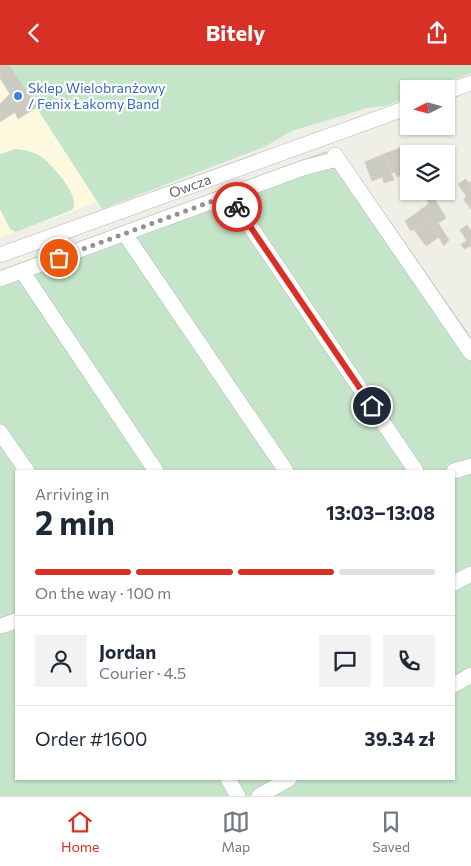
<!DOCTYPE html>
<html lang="en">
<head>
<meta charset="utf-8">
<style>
  :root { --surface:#fff; --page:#f2f2f3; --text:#1f2937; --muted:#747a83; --line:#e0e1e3; --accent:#d93025 }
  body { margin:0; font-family:Commissioner,sans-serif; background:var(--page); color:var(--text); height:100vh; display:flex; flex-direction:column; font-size:19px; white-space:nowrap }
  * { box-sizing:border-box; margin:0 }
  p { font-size:16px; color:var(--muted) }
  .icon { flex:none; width:28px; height:28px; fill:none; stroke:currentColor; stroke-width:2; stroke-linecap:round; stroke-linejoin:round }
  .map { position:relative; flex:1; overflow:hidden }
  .side { position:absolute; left:15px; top:405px; width:440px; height:310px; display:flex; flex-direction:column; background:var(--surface); border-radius:0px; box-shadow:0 1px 4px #0004 }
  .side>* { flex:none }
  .needle { width:32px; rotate:264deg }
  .tools { position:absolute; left:400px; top:15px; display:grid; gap:10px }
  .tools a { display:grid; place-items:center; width:55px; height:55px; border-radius:0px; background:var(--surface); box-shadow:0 1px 4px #0004; font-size:25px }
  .pin { position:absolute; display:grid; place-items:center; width:42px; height:42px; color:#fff; margin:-21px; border:2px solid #fff; border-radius:50%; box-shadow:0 1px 5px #0007 }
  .courier { position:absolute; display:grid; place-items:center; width:50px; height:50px; margin:-25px; border:4px solid #d93025; border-radius:50%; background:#fff; color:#222; box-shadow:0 1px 6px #0007 }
  .overview em { font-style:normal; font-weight:700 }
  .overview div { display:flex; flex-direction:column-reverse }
  .overview { display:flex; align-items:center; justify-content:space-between; height:85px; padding:0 20px }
  h1 { font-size:32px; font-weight:700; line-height:38px }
  .bar { display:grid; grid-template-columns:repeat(4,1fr); gap:8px 5px; align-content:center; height:60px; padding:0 20px }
  .bar i { height:6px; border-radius:4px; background:var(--line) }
  .bar .current { background:var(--accent) }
  .bar p { grid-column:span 4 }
  .line { display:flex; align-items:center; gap:12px; padding:0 20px; border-top:1px solid var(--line) }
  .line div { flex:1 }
  .round { display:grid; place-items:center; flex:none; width:52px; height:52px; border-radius:0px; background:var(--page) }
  header { display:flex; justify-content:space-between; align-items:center; height:65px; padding:0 20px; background:var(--accent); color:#fff; font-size:22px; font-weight:700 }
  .tab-bar { display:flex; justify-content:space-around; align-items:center; height:70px; border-top:1px solid var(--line); background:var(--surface); font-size:14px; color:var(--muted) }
  .tab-bar a { display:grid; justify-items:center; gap:2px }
  .tab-bar .current { color:var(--accent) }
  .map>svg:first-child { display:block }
  .commercial { fill:#fcf9df }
  .green { fill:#c5e5c9; fill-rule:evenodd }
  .building { fill:#cbcac3; stroke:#d4d1c5 }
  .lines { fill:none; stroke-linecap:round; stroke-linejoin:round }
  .street-casing { stroke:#b4b6ba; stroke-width:16 }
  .street { stroke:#fff; stroke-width:15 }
  .done { stroke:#919293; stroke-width:5; stroke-dasharray:0 9 }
  .route { stroke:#d93025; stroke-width:6 }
  .shop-dot { fill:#3f7fe0; stroke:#fff; stroke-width:2 }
  .labels { text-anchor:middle; stroke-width:4.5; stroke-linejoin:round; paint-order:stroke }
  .shop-label { font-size:14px; fill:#366cbe; stroke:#fff; text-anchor:start }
  .street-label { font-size:14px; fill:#5e6166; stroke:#fff }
</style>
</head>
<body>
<header><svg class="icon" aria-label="back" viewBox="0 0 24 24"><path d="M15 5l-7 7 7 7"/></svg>Bitely<svg class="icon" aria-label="share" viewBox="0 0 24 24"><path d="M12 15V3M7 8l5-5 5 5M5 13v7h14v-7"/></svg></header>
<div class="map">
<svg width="471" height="731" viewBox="0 0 471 731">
  <rect width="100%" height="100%" fill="#efeee7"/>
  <!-- commercial -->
  <polygon class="commercial" points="0,0 9,0 98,137 0,173"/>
  <!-- green -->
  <g class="green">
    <polygon points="9,0 471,0 471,8 431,24 409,24 409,32 385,41 367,43 292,66 264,82 102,144"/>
    <path d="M16,84c10,1 19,3 27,9 10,8 39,40 29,52l-56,22 -6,-3 -10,-20v-55z"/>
    <path d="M326,86l2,6 14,-5 129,185v459h-471v-526zM16,406h438v308h-438z"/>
  </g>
  <!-- building -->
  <g class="building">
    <polygon points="0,0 9,0 37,42 18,54 15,47 0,57 0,39 10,29 0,13"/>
    <polygon points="405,81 409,93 409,107 397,112 395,107 392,108 384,89"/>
    <polygon points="384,89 394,115 384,118 382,112 372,116 365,97"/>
    <polygon points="466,114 468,118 471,116 471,144 464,135 466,131 458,119"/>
    <polygon points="432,130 446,153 432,162 420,145 429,139 426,134"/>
    <polygon points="421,145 428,155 411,166 405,156"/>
    <polygon points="428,155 439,172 426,181 414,165"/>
    <polygon points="438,158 449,175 444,181 432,162"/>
    <polygon points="467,160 471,166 471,183 470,181 464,184 461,179 467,176 460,165"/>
  </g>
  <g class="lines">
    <!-- street casing -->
    <g class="street-casing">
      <g id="street">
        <polyline points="446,27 471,18"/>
        <polyline points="335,90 471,288"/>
        <polyline points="229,130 416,406"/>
        <polyline points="125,169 286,406"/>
        <polyline points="0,190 409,42"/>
        <polyline points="22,206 156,406"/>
        <polyline points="0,214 303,103 337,94"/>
        <polyline points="0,367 27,406"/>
        <polyline points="454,406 471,401"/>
        <polyline points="454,518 471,509"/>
        <polyline points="0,561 16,556"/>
        <polyline points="454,620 471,610"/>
        <polyline points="228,714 238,731"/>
        <polyline points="259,731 289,714"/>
      </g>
    </g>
    <!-- street -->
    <use href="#street" class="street"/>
  </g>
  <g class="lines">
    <!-- done -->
    <polyline class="done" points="59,193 229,130 237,142"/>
    <!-- route -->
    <polyline class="route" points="237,142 372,341"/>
  </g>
  <!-- markers -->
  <circle class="shop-dot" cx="18" cy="31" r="5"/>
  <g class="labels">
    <!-- shop labels -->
    <g class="shop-label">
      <text x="28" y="28">Sklep Wielobranżowy<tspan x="28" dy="16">/ Fenix Łakomy Band</tspan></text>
    </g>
    <!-- street labels -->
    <g class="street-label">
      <text transform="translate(190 121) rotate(-20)" y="5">Owcza</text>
    </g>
  </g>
</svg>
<div class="tools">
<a><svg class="needle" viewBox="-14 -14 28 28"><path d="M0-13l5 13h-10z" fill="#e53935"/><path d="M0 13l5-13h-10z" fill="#747a83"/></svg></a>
<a><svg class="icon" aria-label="layers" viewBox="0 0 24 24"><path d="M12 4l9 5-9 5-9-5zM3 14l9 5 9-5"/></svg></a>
</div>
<div class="pin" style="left:59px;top:193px;background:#ea580c"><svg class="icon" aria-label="bag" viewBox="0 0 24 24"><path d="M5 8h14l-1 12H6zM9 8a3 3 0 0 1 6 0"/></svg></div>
<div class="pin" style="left:372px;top:341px;background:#1f2937"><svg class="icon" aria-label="home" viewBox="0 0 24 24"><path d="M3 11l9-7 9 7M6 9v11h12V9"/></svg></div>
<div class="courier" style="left:237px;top:142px"><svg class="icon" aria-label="bike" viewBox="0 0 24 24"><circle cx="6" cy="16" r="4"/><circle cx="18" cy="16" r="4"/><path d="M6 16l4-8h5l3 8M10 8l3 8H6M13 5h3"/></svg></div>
<section class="side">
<div class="overview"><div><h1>2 min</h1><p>Arriving in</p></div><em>13:03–13:08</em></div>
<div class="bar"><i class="current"></i><i class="current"></i><i class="current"></i><i></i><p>On the way · 100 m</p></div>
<div class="line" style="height:90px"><a class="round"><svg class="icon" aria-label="person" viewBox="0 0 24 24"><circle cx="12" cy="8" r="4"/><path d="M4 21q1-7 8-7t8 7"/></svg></a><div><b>Jordan</b><p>Courier · 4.5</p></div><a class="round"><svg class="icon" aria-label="chat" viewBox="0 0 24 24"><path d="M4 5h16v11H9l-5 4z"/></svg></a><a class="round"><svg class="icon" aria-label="phone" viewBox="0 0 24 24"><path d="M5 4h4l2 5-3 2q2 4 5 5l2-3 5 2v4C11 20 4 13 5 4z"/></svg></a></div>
<div class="line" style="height:65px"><div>Order #1600</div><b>39.34 zł</b></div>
</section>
</div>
<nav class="tab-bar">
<a class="current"><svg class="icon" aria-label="home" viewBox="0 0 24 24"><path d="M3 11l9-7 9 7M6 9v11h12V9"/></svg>Home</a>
<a><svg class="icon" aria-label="map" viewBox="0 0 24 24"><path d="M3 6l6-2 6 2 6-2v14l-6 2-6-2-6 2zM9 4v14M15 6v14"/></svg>Map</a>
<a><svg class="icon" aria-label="saved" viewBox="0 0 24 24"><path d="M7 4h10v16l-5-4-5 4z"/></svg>Saved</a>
</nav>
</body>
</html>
